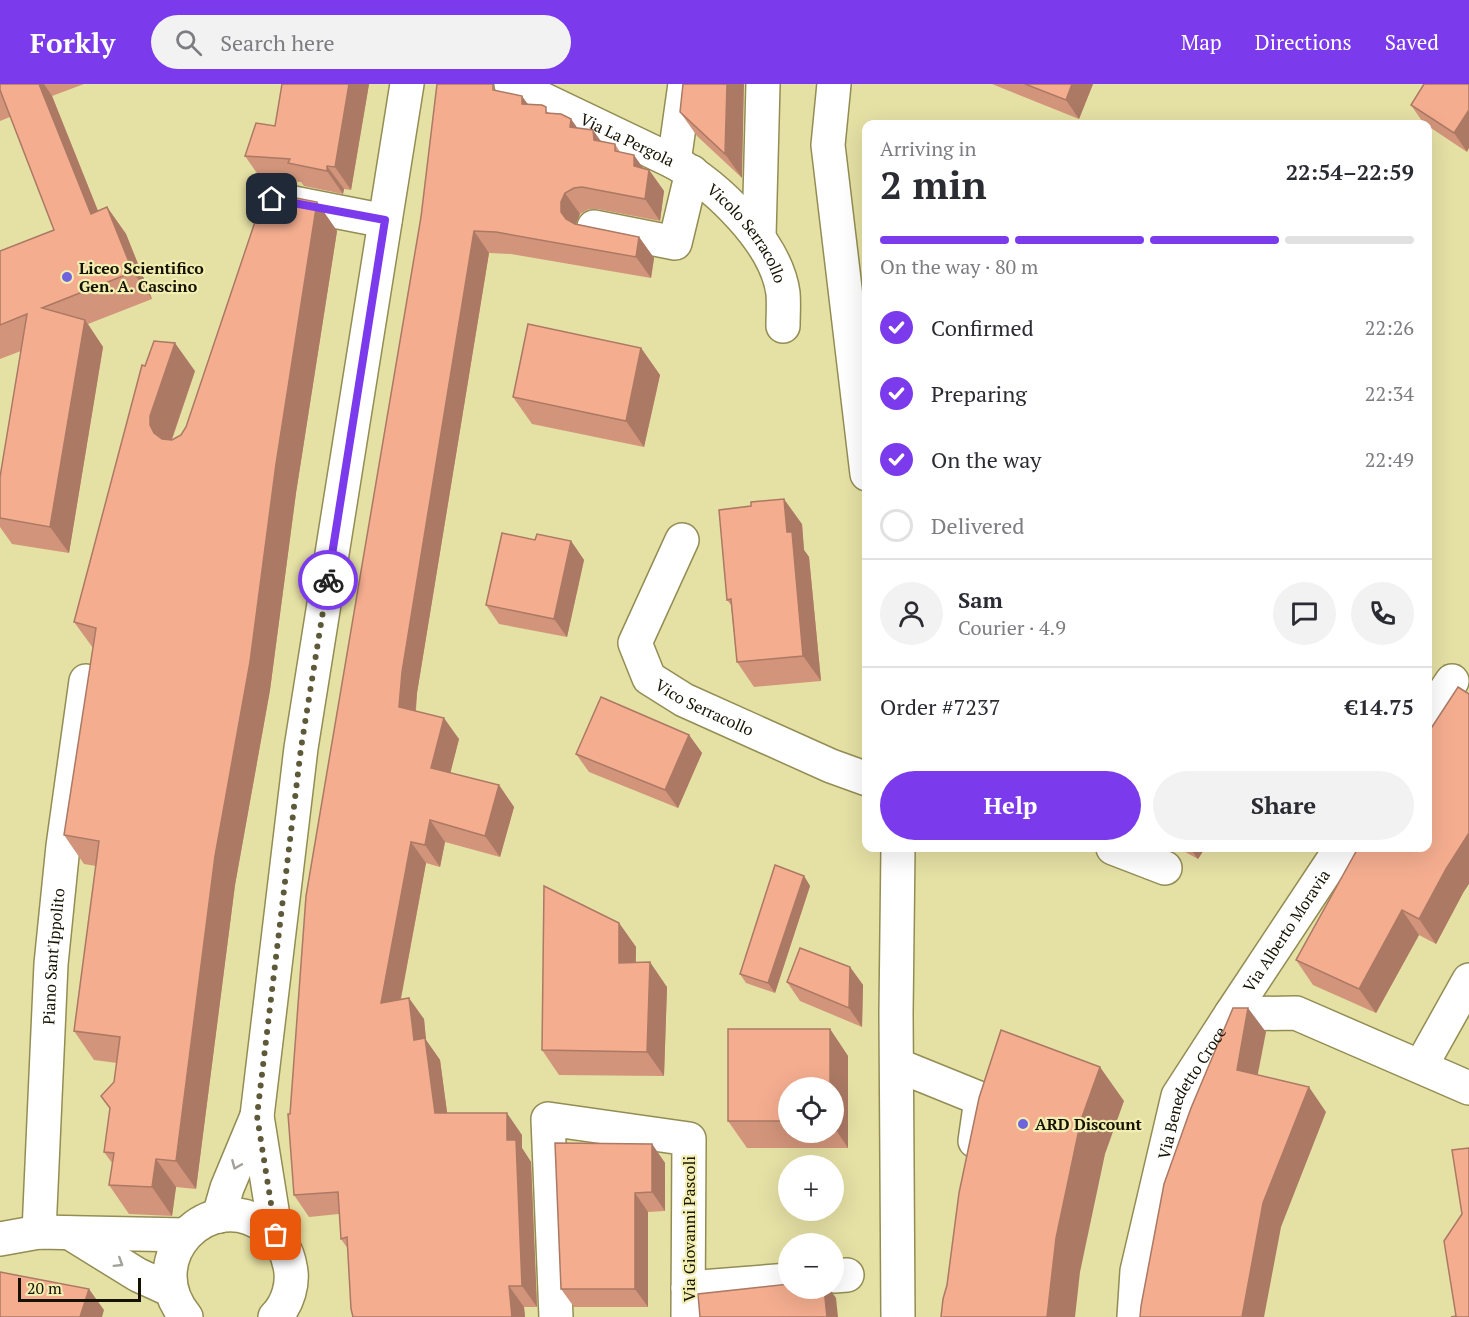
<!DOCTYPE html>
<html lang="en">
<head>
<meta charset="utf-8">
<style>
  :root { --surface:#fff; --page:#f2f2f3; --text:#2b2b33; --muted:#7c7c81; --line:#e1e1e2; --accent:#7c3aed }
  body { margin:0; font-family:"PT Serif",serif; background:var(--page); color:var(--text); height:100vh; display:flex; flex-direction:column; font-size:22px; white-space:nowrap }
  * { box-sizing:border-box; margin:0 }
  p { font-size:20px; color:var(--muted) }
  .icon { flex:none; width:33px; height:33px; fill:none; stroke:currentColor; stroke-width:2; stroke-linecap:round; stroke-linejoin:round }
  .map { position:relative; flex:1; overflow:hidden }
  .side { position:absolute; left:862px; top:36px; width:570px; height:732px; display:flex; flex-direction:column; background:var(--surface); border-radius:12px; box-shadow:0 6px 24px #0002 }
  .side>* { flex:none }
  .buttons { position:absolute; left:778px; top:993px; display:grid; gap:12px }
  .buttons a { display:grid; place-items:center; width:66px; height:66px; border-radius:50%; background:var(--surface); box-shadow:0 6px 24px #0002; font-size:30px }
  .scale { position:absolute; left:18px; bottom:15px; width:123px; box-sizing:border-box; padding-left:6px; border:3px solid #151200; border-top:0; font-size:16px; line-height:21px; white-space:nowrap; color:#151200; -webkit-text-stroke:4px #f2edb1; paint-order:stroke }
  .pin { position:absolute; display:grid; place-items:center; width:51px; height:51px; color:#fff; margin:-26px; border-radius:12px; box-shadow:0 3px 9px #0006 }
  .courier { position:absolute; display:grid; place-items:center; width:60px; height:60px; margin:-30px; border:4px solid #7c3aed; border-radius:50%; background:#fff; color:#222; box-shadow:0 2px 8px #0007 }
  .headline em { font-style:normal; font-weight:700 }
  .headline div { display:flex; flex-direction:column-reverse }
  .headline { display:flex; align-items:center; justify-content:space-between; height:102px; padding:0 18px }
  h1 { font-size:39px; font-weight:700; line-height:45px }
  .bar { display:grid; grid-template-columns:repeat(4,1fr); gap:9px 6px; align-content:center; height:72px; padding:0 18px }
  .bar i { height:8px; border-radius:4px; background:var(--line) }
  .bar .active { background:var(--accent) }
  .bar p { grid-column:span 4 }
  .line { display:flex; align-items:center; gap:15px; padding:0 18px; border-top:2px solid var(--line) }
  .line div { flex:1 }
  .round { display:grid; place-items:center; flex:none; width:63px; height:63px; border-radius:32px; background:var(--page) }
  ol { padding:0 18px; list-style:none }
  li { display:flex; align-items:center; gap:18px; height:66px }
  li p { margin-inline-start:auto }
  li .icon { padding:6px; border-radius:50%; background:var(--accent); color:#fff; stroke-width:4 }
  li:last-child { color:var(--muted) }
  li i { width:33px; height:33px; border:3px solid var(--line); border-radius:50% }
  .action { display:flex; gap:12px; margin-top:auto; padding:12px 18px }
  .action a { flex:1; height:69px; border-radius:36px; background:var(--accent); color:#fff; font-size:24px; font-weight:700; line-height:69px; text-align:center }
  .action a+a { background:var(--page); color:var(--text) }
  header { display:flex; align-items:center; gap:36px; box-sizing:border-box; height:84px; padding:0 30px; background:var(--accent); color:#fff }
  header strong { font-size:28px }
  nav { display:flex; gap:33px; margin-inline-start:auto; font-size:21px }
  .search { width:420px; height:54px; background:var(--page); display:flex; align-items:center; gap:15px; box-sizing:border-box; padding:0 21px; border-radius:33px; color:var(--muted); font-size:22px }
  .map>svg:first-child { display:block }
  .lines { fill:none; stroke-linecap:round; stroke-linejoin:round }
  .minor-casing { stroke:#938d54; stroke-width:36 }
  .major-casing { stroke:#938d54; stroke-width:36 }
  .minor { stroke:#fff; stroke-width:33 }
  .major { stroke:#fff; stroke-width:33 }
  .wall { fill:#d2957b; fill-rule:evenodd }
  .shaded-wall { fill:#ab7964 }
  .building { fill:#f4ad8f; stroke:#ab7964; stroke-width:1.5 }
  .oneway { stroke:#a1a099 }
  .done { stroke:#5e5a39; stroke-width:6; stroke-dasharray:0 10.8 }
  .route { stroke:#7c3aed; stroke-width:8 }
  .poi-dot { fill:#7064de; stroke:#f2edb1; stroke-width:2 }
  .labels { text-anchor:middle; stroke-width:4.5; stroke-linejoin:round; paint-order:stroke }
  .street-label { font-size:16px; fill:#151200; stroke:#f2edb1 }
  .poi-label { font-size:16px; font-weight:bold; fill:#151200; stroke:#f2edb1; text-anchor:start }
</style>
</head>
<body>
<header>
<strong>Forkly</strong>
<div class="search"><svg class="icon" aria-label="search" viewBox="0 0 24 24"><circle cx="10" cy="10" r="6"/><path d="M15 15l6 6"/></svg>Search here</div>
<nav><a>Map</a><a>Directions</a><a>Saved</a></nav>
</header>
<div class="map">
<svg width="1469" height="1233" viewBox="0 0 1469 1233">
  <rect width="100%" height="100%" fill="#e5e0a4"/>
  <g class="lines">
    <!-- minor casing -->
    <g class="minor-casing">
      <g id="minor">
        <path id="s1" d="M511,0l163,78 11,-78"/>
        <polyline points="834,0 828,61 867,390"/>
        <path id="s2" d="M674,78c43,24 102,80 109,131 1,11 0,22 0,33"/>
        <polyline points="278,116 385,137"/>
        <polyline points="594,143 675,159 692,88"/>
        <polyline points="759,152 763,0"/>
        <path id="s3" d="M682,456l-47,103 14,35 35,22 147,66 36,13"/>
        <polyline points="1428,633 1452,597"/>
        <polyline points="1113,764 1165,784"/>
        <path id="s4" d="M1231,930l110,-166"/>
        <polyline points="897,981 981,1015 975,1057"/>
        <polyline points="1421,982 1469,896"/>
        <path id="s5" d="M39,1148l12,-268 12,-118 23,-165"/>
        <polyline points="70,1149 138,1191 171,1206"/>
        <polyline points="0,1155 39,1148 185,1151"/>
        <polyline points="834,1192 847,1191"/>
        <polyline points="688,1204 789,1196"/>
        <polyline points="556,1233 548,1035 689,1055 688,1233"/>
        <polyline points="898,1233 896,929 898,764"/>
        <path id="s6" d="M1134,1233l3,-46 41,-175 53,-82 65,-1 173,75"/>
      </g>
    </g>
    <!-- major casing -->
    <g class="major-casing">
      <g id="major">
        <polyline points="219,1132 227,1104 257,1032"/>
        <polyline points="276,1151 257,1032 301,664 407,0"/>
        <path d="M186,1233c-49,-59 25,-133 81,-89 13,10 20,22 23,38 4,17 -2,38 -15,51"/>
      </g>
    </g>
    <!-- minor -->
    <use href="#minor" class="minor"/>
    <!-- major -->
    <use href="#major" class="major"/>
  </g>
  <!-- wall -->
  <g class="wall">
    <polygon points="0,0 84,0 52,12 98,127 107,123 126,150 152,215 88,240 103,263 69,469 12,460 0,443 0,393 21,267 0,275 0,167 54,146 10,33 0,37"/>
    <polygon points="282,0 369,0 351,106 344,105 343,110 304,102 301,98 261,95 245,72 275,42"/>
    <polygon points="683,0 742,94 697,52 680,28"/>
    <polygon points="992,0 1093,0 1079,35"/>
    <polygon points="1424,0 1467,68 1428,42 1428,40 1424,40 1411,21"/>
    <polygon points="498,7 550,29 571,35 577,44 601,57 615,60 620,68 644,84 649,86 664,107 660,137 597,125 589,125 580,130 576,140 639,153 654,174 651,194 511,170 489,169 417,609 416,627 459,655 450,689 499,701 514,723 500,773 445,758 440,783 426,779 401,915 424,935 426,956 440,976 447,1029 522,1051 522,1064 531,1078 537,1223 524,1223 525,1233 353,1233 348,1165 341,1155 339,1130 309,1133 294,1111 290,1030"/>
    <polygon points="317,118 337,147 296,409 270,606 235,801 196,1105 176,1103 172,1132 129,1130 109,1101 112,1079 104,1068 110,1025 101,1012 114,998 117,979 94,976 74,947 96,782 84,780 64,751 93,564 74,538 195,287 172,356 181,351"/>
    <polygon points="641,264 660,291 644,363 532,340 513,313"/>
    <polygon points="802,440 804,466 809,473 821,597 754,603 737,578 731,521 727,516"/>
    <polygon points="535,456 571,457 584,476 567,553 499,540 486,521"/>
    <polygon points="689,651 702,669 678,724 589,688 576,670"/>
    <polygon points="1178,764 1205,764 1198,775"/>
    <polygon points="1358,764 1463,809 1436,860 1419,851 1376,929 1313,901 1296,876"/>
    <polygon points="804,792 810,802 775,909 746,899 740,890"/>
    <polygon points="619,839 636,863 636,879 667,903 664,992 559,991 542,966"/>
    <polygon points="850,883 863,901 862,943 800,917 787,898"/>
    <path d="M728,945h102l18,27v92h-101l-19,-27zM789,1004h45v44h-45z"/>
    <polygon points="652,1060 665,1079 665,1127 648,1128 648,1223 574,1223 561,1205"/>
  </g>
  <!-- shaded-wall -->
  <g class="shaded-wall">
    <polygon points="39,0 44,0 52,12 110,157 91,130"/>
    <polygon points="349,0 369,0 351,106 335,83"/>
    <polygon points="727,0 744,0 742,94 725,70"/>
    <polygon points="1072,0 1093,0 1079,35 1066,16"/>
    <polygon points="522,12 537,33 522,20"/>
    <polygon points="1469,26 1469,64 1467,68 1454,49"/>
    <polygon points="571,35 586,56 570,43"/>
    <polygon points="593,46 608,67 594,56"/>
    <polygon points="634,71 648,91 649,86 664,107 660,137 645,115 634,82"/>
    <polygon points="327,82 344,105 343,110 327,87"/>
    <polygon points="565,109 580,130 576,140 577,150 561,128 561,118"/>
    <polygon points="317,118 337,147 296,409 270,606 235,801 196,1105 176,1077 215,772"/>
    <polygon points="107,123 126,150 152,215 133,188"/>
    <polygon points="474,147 489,169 417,609 414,644 399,623 402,588"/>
    <polygon points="639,153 654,174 651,194 636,173"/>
    <polygon points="85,236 103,263 69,469 50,443"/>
    <polygon points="175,259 195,287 170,360 154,349 150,341 150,332"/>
    <polygon points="641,264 660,291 644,363 626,337"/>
    <polygon points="784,415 802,440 804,466 809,473 821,597 803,572 787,448"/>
    <polygon points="571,457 584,476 567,553 554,535"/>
    <polygon points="444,634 459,655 446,706 431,684"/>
    <polygon points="689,651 702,669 678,724 665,706"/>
    <polygon points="499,701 514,723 500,773 485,752"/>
    <polygon points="430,736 445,758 440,783 425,761"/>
    <polygon points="1469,749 1469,800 1463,809 1436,860 1419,835 1446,785"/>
    <polygon points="411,758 426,779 396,940 381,919"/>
    <polygon points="1190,764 1205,764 1198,775"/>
    <polygon points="804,792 810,802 775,909 768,899"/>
    <polygon points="1402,826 1419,851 1376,929 1359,905"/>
    <polygon points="619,839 636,863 635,903 619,879"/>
    <polygon points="650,878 667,903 664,992 647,968"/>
    <polygon points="850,883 863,901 862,943 849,924"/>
    <polygon points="409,914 424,935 426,956 440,976 450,1050 435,1029 414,956"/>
    <polygon points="1248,924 1266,948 1254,1010 1237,986"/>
    <polygon points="830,945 848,972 848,1064 834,1043 834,1004 830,1004"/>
    <polygon points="1100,983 1124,1017 1105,1070 1080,1188 1075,1233 1047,1233 1056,1154 1081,1036"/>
    <polygon points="1309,1003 1326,1028 1281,1143 1264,1233 1242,1233 1263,1119"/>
    <polygon points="507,1029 522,1051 522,1064 531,1078 537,1223 522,1202 507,1056"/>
    <polygon points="652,1060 665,1079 665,1127 652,1108"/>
    <polygon points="156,1075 176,1103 172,1132 152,1103"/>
    <polygon points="635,1109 648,1128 648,1223 635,1205"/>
    <polygon points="509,1202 524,1223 525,1233 512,1233"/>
    <polygon points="824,1204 829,1204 836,1214 838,1233 827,1233"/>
    <polygon points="89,1205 104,1226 102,1233 80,1233"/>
  </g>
  <!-- building -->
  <g class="building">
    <polygon points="0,0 39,0 91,130 107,123 133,188 42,224 85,236 50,443 0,434 0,393 27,230 0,241 0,167 54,146 0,6"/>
    <polygon points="282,0 349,0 335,83 327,82 327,87 288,79 290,75 245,72 256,39 275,42"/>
    <polygon points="437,0 493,0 493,6 522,12 522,20 542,21 546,23 546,29 561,30 571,35 570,43 593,46 594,56 615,60 615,67 634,71 634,82 649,86 645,115 582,103 574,104 565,109 561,118 561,128 566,135 575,140 639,153 636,173 496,148 474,147 402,588 399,623 444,634 431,684 499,701 485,752 430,736 425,761 411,758 381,919 409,914 414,956 425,954 435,1029 507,1029 507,1056 516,1056 522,1202 509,1202 512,1233 353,1233 351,1225 347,1153 341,1155 338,1108 294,1111 288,1030 290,1030 306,812 421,133"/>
    <polygon points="683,0 727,0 725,70 680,28"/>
    <polygon points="1025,0 1072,0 1066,16"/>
    <polygon points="1424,0 1469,0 1469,26 1454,49 1411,21"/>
    <polygon points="265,108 317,118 276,380 250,578 215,772 176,1077 156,1075 152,1103 109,1101 114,1069 104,1068 110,1024 101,1012 114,998 120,953 74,947 99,757 64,751 96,544 74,538 142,281 145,282 154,257 175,259 150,332 150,341 154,349 162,355 172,356 181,351 186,343"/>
    <polygon points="528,240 641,264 626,337 513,313"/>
    <polygon points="784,415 787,448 792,448 803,572 737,578 731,515 727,516 719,426 751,422 751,418"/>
    <polygon points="502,449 535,456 537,450 571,457 554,535 486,521"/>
    <polygon points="1458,603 1469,610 1469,749 1446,785 1419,835 1402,826 1359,905 1296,876 1358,764 1428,764 1428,649"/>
    <polygon points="601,613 689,651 665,706 576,670"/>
    <polygon points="775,781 804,792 768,899 740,890"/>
    <polygon points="544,802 619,839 619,879 650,878 647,968 542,966"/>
    <polygon points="800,864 850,883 849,924 787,898"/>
    <polygon points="1233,924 1248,924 1237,986 1309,1003 1263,1119 1242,1233 1140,1233 1141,1222 1164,1100 1191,1024"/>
    <polygon points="728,945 830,945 830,1004 789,1004 789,1037 728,1037"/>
    <polygon points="1001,946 1100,983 1081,1036 1056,1154 1047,1233 941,1233 943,1215 947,1201 959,1109 979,1014"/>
    <polygon points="555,1059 652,1060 652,1108 635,1109 635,1205 561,1205"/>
    <polygon points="1469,1064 1469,1233 1451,1233 1456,1232 1444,1157 1462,1130 1452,1066"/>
    <polygon points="0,1188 89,1205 80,1233 0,1233"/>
    <polygon points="789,1200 789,1204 824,1204 827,1233 700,1233 698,1210"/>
  </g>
  <!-- one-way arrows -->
  <defs><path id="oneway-chevron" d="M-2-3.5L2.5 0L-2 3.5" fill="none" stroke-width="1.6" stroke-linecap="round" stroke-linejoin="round" transform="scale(1.5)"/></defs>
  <g class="oneway">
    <use href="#oneway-chevron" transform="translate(236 1081) rotate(113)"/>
    <use href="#oneway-chevron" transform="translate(119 1179) rotate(32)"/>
  </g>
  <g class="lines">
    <!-- done -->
    <polyline class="done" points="276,1151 257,1032 301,664 328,496"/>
    <!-- route -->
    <polyline class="route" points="272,115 385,136 328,496"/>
  </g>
  <!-- markers -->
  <g class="poi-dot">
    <circle cx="67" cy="193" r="6"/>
    <circle cx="1023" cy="1040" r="6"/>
  </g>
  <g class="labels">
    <!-- street labels -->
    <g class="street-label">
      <text dy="6" stroke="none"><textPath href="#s1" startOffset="129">Via La Pergola</textPath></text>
      <text dy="6" stroke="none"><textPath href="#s2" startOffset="104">Vicolo Serracollo</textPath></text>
      <text dy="6" stroke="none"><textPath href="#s3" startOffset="214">Vico Serracollo</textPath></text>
      <text dy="6" stroke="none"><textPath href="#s4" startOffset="100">Via Alberto Moravia</textPath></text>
      <text dy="6" stroke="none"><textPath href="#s5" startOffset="276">Piano Sant'Ippolito</textPath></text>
      <text dy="6" stroke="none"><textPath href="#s6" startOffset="234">Via Benedetto Croce</textPath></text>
      <text transform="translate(689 1145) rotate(-90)" y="6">Via Giovanni Pascoli</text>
    </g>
    <!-- poi labels -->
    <g class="poi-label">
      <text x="79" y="190">Liceo Scientifico<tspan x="79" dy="18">Gen. A. Cascino</tspan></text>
      <text x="1035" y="1046">ARD Discount</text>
    </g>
  </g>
</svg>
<div class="buttons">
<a><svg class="icon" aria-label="locate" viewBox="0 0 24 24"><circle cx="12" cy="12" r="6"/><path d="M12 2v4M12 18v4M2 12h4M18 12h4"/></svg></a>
<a>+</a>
<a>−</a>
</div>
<div class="scale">20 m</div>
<div class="pin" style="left:276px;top:1151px;background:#ea580c"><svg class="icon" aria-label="bag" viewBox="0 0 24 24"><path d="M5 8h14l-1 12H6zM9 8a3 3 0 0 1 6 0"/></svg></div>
<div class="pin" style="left:272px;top:115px;background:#1f2937"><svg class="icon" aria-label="home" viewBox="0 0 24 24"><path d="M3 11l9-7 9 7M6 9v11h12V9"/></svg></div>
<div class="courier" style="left:328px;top:496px"><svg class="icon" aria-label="bike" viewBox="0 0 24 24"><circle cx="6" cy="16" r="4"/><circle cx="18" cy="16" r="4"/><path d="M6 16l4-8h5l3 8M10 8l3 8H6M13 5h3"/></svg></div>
<section class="side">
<div class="headline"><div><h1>2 min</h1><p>Arriving in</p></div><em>22:54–22:59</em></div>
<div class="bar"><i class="active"></i><i class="active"></i><i class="active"></i><i></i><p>On the way · 80 m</p></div>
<ol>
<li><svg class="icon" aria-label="check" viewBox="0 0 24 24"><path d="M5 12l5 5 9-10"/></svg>Confirmed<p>22:26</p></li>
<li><svg class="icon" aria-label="check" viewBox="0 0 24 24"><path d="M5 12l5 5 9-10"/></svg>Preparing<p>22:34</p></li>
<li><svg class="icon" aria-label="check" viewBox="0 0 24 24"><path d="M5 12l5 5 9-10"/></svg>On the way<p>22:49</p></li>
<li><i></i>Delivered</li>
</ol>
<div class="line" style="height:108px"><a class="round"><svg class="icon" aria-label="person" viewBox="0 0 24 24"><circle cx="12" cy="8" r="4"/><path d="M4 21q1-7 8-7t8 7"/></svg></a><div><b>Sam</b><p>Courier · 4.9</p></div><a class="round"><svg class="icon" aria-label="chat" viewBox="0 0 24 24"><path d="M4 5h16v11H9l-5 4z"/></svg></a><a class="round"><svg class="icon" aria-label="phone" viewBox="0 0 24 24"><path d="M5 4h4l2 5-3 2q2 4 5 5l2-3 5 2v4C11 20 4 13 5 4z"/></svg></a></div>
<div class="line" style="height:78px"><div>Order #7237</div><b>€14.75</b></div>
<div class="action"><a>Help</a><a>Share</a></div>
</section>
</div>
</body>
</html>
